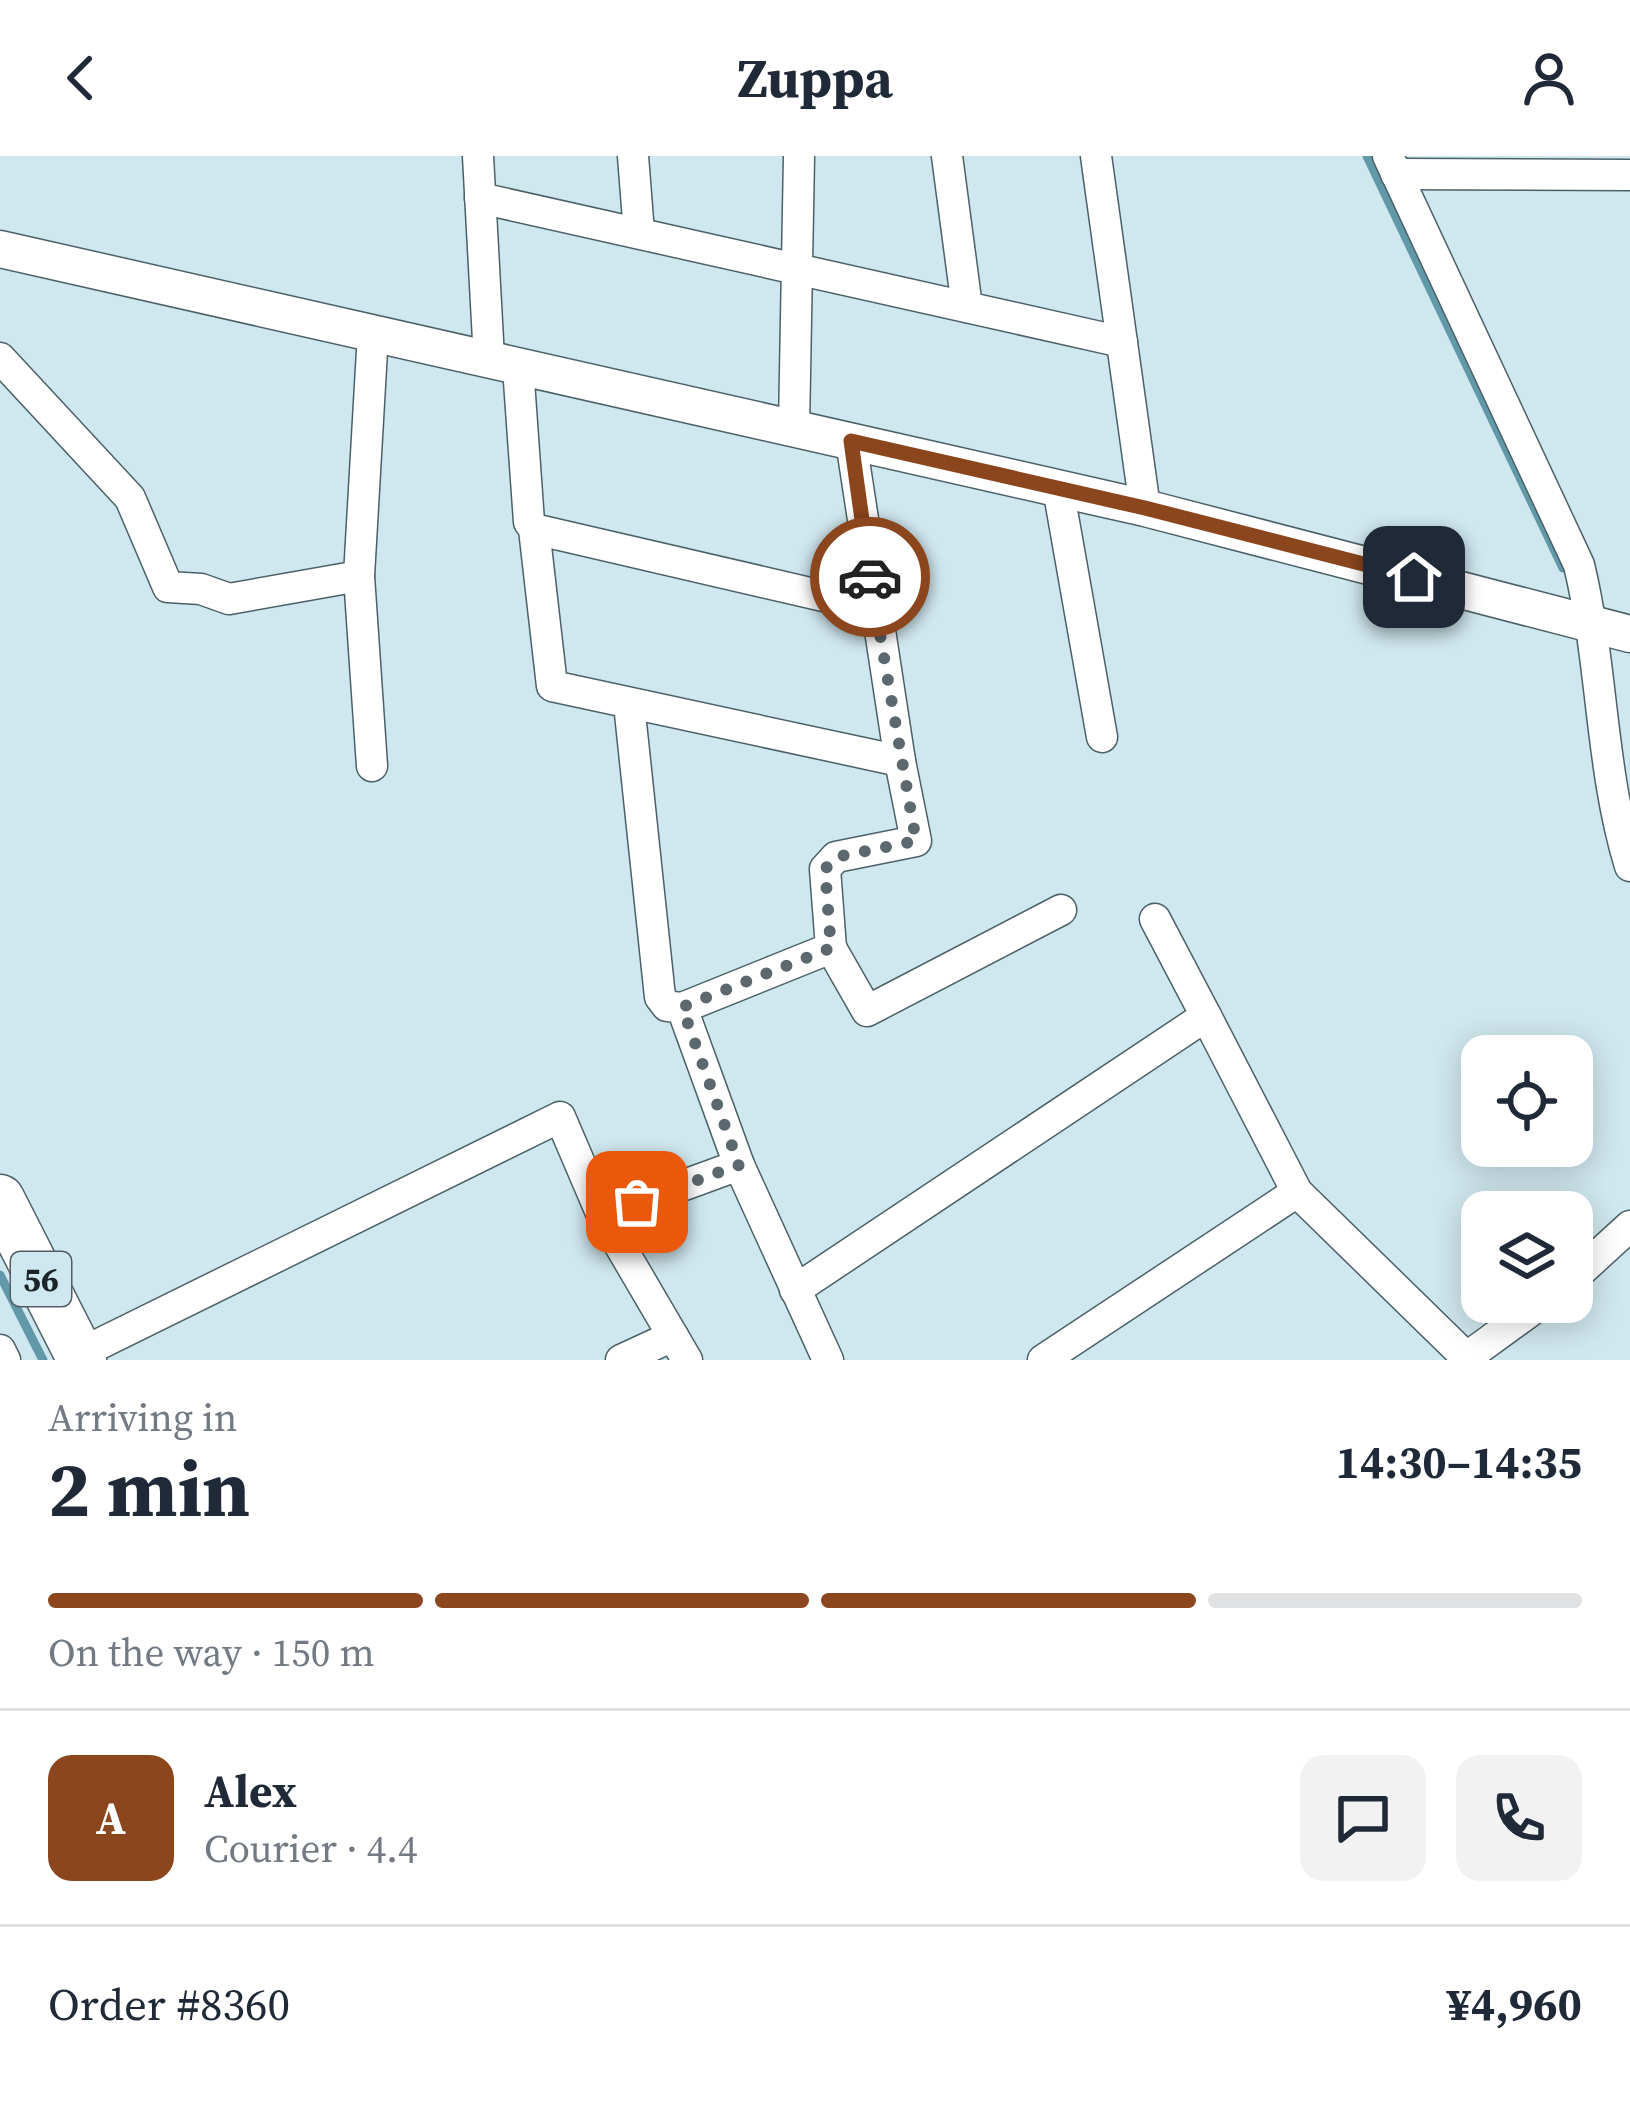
<!DOCTYPE html>
<html lang="en">
<head>
<meta charset="utf-8">
<style>
  :root { --surface:#fff; --page:#f2f2f3; --text:#1f2937; --muted:#747a83; --line:#e0e1e3; --accent:#8b461e }
  body { margin:0; font-family:"Source Serif 4",serif; background:var(--page); color:var(--text); height:100vh; display:flex; flex-direction:column; font-size:45px; white-space:nowrap }
  * { box-sizing:border-box; margin:0 }
  p { font-size:39px; color:var(--muted) }
  .icon { flex:none; width:66px; height:66px; fill:none; stroke:currentColor; stroke-width:2; stroke-linecap:round; stroke-linejoin:round }
  .map { position:relative; height:1204px; overflow:hidden }
  .drawer { display:flex; flex-direction:column; background:var(--surface); flex:1 }
  .drawer>* { flex:none }
  .buttons { position:absolute; left:1461px; top:879px; display:grid; gap:24px }
  .buttons a { display:grid; place-items:center; width:132px; height:132px; border-radius:24px; background:var(--surface); box-shadow:0 6px 30px #0003; font-size:60px }
  .pin { position:absolute; display:grid; place-items:center; width:102px; height:102px; color:#fff; margin:-51px; border-radius:24px; box-shadow:0 6px 18px #0006 }
  .courier { position:absolute; display:grid; place-items:center; width:120px; height:120px; margin:-60px; border:9px solid #8b461e; border-radius:50%; background:#fff; color:#222; box-shadow:0 3px 15px #0007 }
  .overview em { font-style:normal; font-weight:700 }
  .overview div { display:flex; flex-direction:column-reverse }
  .overview { display:flex; align-items:center; justify-content:space-between; height:204px; padding:0 48px }
  h1 { font-size:78px; font-weight:700; line-height:90px }
  .bar { display:grid; grid-template-columns:repeat(4,1fr); gap:18px 12px; align-content:center; height:144px; padding:0 48px }
  .bar i { height:15px; border-radius:9px; background:var(--line) }
  .bar .current { background:var(--accent) }
  .bar p { grid-column:span 4 }
  .line { display:flex; align-items:center; gap:30px; padding:0 48px; border-top:3px solid var(--line) }
  .line div { flex:1 }
  .round { display:grid; place-items:center; flex:none; width:126px; height:126px; border-radius:24px; background:var(--page) }
  header { display:flex; justify-content:space-between; align-items:center; height:156px; padding:0 48px; background:var(--surface); font-size:54px; font-weight:700 }
  .map>svg:first-child { display:block }
  .lines { fill:none; stroke-linecap:round; stroke-linejoin:round }
  .stream { stroke:#6199a8; stroke-width:9 }
  .minor-casing { stroke:#4c6167; stroke-width:33 }
  .tertiary-casing { stroke:#4c6167; stroke-width:39 }
  .primary-casing { stroke:#4c6167; stroke-width:51 }
  .minor { stroke:#fff; stroke-width:30 }
  .tertiary { stroke:#fff; stroke-width:36 }
  .primary { stroke:#fff; stroke-width:48 }
  .done { stroke:#5b686d; stroke-width:12; stroke-dasharray:0 21.6 }
  .route { stroke:#8b461e; stroke-width:15 }
  .labels { text-anchor:middle; stroke-width:12; stroke-linejoin:round; paint-order:stroke }
  .shield { fill:#cfe7ee; stroke:#525e63; stroke-width:3 }
  .shield-label { font-size:33px; font-weight:bold; fill:#1c2427 }
</style>
</head>
<body>
<header><svg class="icon" aria-label="back" viewBox="0 0 24 24"><path d="M15 5l-7 7 7 7"/></svg>Zuppa<svg class="icon" aria-label="person" viewBox="0 0 24 24"><circle cx="12" cy="8" r="4"/><path d="M4 21q1-7 8-7t8 7"/></svg></header>
<div class="map">
<svg width="1630" height="1204" viewBox="0 0 1630 1204">
  <rect width="100%" height="100%" fill="#cfe7ee"/>
  <g class="lines">
    <!-- stream -->
    <g class="stream">
      <polyline points="1367,0 1563,412"/>
      <polyline points="0,1119 43,1204"/>
    </g>
    <!-- minor casing -->
    <g class="minor-casing">
      <g id="minor">
        <polyline points="478,0 489,203"/>
        <polyline points="633,0 639,77"/>
        <polyline points="947,0 967,151"/>
        <polyline points="1096,0 1145,352"/>
        <path d="M1388,0l191,409c24,99 21,203 51,301"/>
        <polyline points="1396,18 1630,19"/>
        <polyline points="480,42 1122,186"/>
        <polyline points="0,202 130,342 168,431 201,433 229,443 359,420"/>
        <polyline points="518,211 529,366 534,373 552,530 900,605 851,285"/>
        <polyline points="794,272 799,0"/>
        <polyline points="1058,332 1102,581"/>
        <polyline points="534,373 875,452"/>
        <polyline points="629,548 660,841 667,850 682,852 739,1009 828,1204"/>
        <polyline points="372,610 359,420 373,177"/>
        <polyline points="1155,763 1206,860"/>
        <polyline points="831,792 867,855 1061,754"/>
        <polyline points="682,852 831,792 825,713 836,701 916,685 900,605"/>
        <polyline points="602,1059 739,1009"/>
        <polyline points="1572,1123 1630,1070"/>
        <polyline points="795,1134 1206,860 1297,1036 1467,1202"/>
        <polyline points="0,1194 5,1204"/>
        <polyline points="79,1198 560,961 602,1059 687,1204"/>
        <polyline points="621,1204 673,1180"/>
        <polyline points="1043,1204 1297,1036"/>
        <polyline points="1463,1204 1543,1146"/>
      </g>
    </g>
    <!-- tertiary casing -->
    <g class="tertiary-casing">
      <polyline id="tertiary" points="0,93 1145,352 1630,478"/>
    </g>
    <!-- primary casing -->
    <g class="primary-casing">
      <polyline id="primary" points="0,1043 82,1204"/>
    </g>
    <!-- minor -->
    <use href="#minor" class="minor"/>
    <!-- tertiary -->
    <use href="#tertiary" class="tertiary"/>
    <!-- primary -->
    <use href="#primary" class="primary"/>
  </g>
  <g class="lines">
    <!-- done -->
    <polyline class="done" points="637,1046 739,1009 682,851 831,792 825,713 836,701 916,685 870,421"/>
    <!-- route -->
    <polyline class="route" points="870,421 851,285 1145,352 1414,421"/>
  </g>
  <g class="labels">
    <!-- shield labels -->
    <rect class="shield" x="11" y="1096" width="60" height="54" rx="9"/>
    <g class="shield-label">
      <text x="41" y="1135">56</text>
    </g>
  </g>
</svg>
<div class="buttons">
<a><svg class="icon" aria-label="locate" viewBox="0 0 24 24"><circle cx="12" cy="12" r="6"/><path d="M12 2v4M12 18v4M2 12h4M18 12h4"/></svg></a>
<a><svg class="icon" aria-label="layers" viewBox="0 0 24 24"><path d="M12 4l9 5-9 5-9-5zM3 14l9 5 9-5"/></svg></a>
</div>
<div class="pin" style="left:637px;top:1046px;background:#ea580c"><svg class="icon" aria-label="bag" viewBox="0 0 24 24"><path d="M5 8h14l-1 12H6zM9 8a3 3 0 0 1 6 0"/></svg></div>
<div class="pin" style="left:1414px;top:421px;background:#1f2937"><svg class="icon" aria-label="home" viewBox="0 0 24 24"><path d="M3 11l9-7 9 7M6 9v11h12V9"/></svg></div>
<div class="courier" style="left:870px;top:421px"><svg class="icon" aria-label="car" viewBox="0 0 24 24"><path d="M5 17H2v-5l4-1 3-4h7l3 4 3 1v5h-3M9 17h6M6 11h13"/><circle cx="7" cy="17" r="2"/><circle cx="17" cy="17" r="2"/></svg></div>
</div>
<section class="drawer">
<div class="overview"><div><h1>2 min</h1><p>Arriving in</p></div><em>14:30–14:35</em></div>
<div class="bar"><i class="current"></i><i class="current"></i><i class="current"></i><i></i><p>On the way · 150 m</p></div>
<div class="line" style="height:216px"><b class="round" style="background:var(--accent);color:#fff">A</b><div><b>Alex</b><p>Courier · 4.4</p></div><a class="round"><svg class="icon" aria-label="chat" viewBox="0 0 24 24"><path d="M4 5h16v11H9l-5 4z"/></svg></a><a class="round"><svg class="icon" aria-label="phone" viewBox="0 0 24 24"><path d="M5 4h4l2 5-3 2q2 4 5 5l2-3 5 2v4C11 20 4 13 5 4z"/></svg></a></div>
<div class="line" style="height:156px"><div>Order #8360</div><b>¥4,960</b></div>
</section>
</body>
</html>
